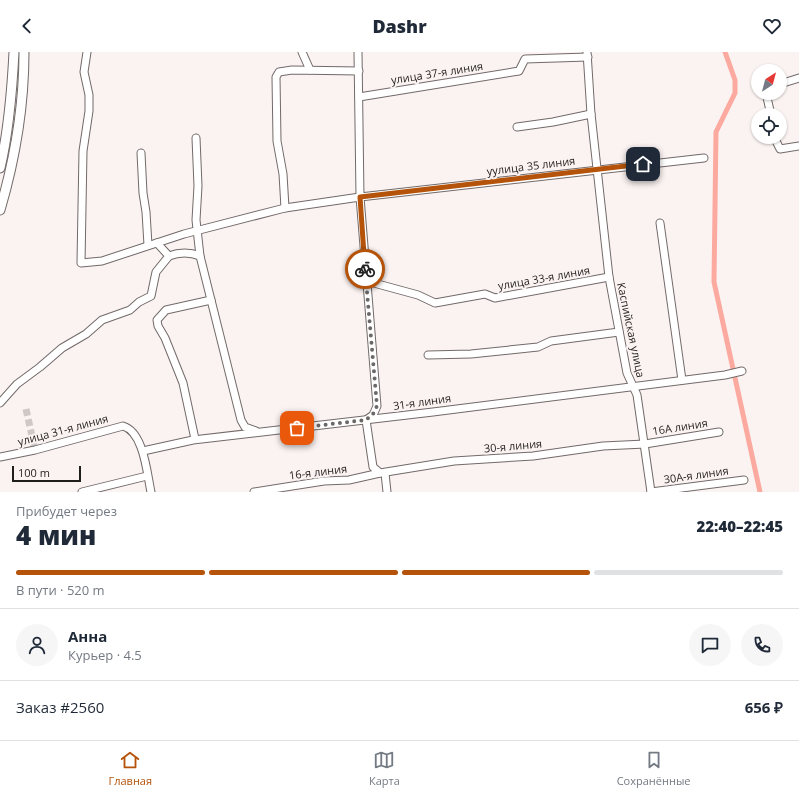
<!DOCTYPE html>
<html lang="ru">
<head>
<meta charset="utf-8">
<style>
  :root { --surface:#fff; --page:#f6f6f7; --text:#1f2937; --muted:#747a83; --line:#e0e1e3; --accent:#b45309 }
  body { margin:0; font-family:"Open Sans",sans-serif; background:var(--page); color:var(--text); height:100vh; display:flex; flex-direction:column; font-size:15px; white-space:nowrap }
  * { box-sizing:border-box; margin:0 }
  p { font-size:13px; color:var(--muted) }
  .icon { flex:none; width:22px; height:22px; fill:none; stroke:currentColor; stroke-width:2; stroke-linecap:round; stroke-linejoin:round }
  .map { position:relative; height:440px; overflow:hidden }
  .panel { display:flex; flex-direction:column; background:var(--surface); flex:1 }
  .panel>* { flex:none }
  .needle { width:26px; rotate:36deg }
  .controls { position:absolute; left:751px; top:12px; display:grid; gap:8px }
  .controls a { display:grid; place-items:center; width:36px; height:36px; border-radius:50%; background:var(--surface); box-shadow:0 1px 3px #0004; font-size:20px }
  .scale { position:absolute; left:12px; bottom:10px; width:69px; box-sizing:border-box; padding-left:4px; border:2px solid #201d1d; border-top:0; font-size:11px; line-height:14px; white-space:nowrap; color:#201d1d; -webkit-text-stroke:3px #fbf3f2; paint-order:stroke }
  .pin { position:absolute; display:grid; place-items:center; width:34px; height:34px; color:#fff; margin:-17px; border-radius:8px; box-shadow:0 2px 6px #0006 }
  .courier { position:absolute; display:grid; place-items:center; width:40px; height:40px; margin:-20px; border:3px solid #b45309; border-radius:50%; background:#fff; color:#222; box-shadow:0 1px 5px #0007 }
  .overview em { font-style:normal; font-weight:800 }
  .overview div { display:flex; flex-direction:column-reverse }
  .overview { display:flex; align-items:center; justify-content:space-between; height:68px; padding:0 16px }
  h1 { font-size:26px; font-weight:800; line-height:30px }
  .bar { display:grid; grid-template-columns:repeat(4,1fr); gap:6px 4px; align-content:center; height:48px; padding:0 16px }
  .bar i { height:5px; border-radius:3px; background:var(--line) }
  .bar .active { background:var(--accent) }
  .bar p { grid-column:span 4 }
  .line { display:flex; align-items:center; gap:10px; padding:0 16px; border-top:1px solid var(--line) }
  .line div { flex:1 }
  .round { display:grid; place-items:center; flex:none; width:42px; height:42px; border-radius:21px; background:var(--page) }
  header { display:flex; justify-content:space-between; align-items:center; height:52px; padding:0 16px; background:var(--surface); font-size:18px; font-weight:800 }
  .tab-bar { display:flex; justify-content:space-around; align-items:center; height:56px; border-top:1px solid var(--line); background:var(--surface); font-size:11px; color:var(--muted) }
  .tab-bar a { display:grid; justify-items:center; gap:2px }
  .tab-bar .active { color:var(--accent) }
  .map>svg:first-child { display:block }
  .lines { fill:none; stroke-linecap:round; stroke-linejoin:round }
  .canal { stroke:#fcaaa0; stroke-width:5 }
  .minor-tunnel { stroke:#cfc8c7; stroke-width:7; stroke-dasharray:7 3.5; stroke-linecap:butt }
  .minor-casing { stroke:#716a69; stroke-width:9 }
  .major-casing { stroke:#716a69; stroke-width:11 }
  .minor { stroke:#fff; stroke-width:7 }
  .major { stroke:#fff; stroke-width:9 }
  .done { stroke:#6d6868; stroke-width:4; stroke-dasharray:0 7.2 }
  .route { stroke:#b45309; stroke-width:5 }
  .labels { text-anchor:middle; stroke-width:4; stroke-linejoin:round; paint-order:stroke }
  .street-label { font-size:11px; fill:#201d1d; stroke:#fbf3f2 }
</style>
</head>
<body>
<header><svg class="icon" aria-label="back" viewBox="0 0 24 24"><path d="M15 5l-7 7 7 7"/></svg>Dashr<svg class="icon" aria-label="heart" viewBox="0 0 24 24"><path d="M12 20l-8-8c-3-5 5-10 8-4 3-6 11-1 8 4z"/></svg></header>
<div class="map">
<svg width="799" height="440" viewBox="0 0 799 440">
  <rect width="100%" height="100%" fill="#fbf3f2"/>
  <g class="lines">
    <!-- canal -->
    <polyline class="canal" points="725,0 735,28 735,41 716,80 714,230 760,440"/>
    <!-- minor-tunnel -->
    <polyline class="minor-tunnel" points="26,357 35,398"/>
    <!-- minor casing -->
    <g class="minor-casing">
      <g id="minor">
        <polyline points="87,0 84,20 89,43 89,59 83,99 81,211 102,209 184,182 285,156 360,145 377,354 373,363 366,368 373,415 380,421"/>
        <polyline points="302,0 310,18"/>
        <polyline points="358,0 360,145 704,106"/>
        <polyline points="587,0 591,62 609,225 627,321 637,343 651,440"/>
        <polyline points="780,32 799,26"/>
        <polyline points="766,41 771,63"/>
        <polyline points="359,45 519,19 525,7 588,5"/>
        <polyline points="517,75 553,70 591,62"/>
        <polyline points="774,85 780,97 799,94"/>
        <polyline points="196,86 198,134 196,168 200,204"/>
        <polyline points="141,101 143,141 146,160 148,193"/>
        <polyline points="285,156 283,122 277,89 276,25 279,20 292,18 359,19"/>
        <polyline points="660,171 682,328"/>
        <path d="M169,204c10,-4 21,-4 31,0l41,164 4,7 11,4"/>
        <polyline points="367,220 374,231 418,243 435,251 485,242 495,246 609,225"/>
        <polyline points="428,303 471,302 538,295 551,289 619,280"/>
        <polyline points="0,351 17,332 40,315 62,296 86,282 102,268 130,258 139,250 151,244 156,220 169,204 157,191"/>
        <polyline points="195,387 183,331 165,286 158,274 157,268 166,258 211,248"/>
        <polyline points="143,399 193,388 433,360 725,323 742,319"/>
        <path d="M0,405l35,-7 88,-24c21,6 24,48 28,66"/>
        <polyline points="385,421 387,440"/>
        <polyline points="82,440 147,424"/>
        <polyline points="254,440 324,429 349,428 380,421 454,409 533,404 603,394 645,392 719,380"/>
        <polyline points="651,440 744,428"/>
      </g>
    </g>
    <!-- major casing -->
    <g class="major-casing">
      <g id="major">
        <path d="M0,116c9,-38 12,-77 14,-116"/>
        <path d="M0,158c15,-51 24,-105 24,-158"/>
      </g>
    </g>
    <!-- minor -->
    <use href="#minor" class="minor"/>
    <!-- major -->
    <use href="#major" class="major"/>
  </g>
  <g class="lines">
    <!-- done -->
    <polyline class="done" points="297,376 366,368 373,362 377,354 365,217"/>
    <!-- route -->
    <polyline class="route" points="365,217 360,145 643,112"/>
  </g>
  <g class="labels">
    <!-- street labels -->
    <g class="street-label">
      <text transform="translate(437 21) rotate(-9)" y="4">улица 37-я линия</text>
      <text transform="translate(531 114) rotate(-7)" y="4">уулица 35 линия</text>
      <text transform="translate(544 226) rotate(-10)" y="4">улица 33-я линия</text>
      <text transform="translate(631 278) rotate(78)" y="4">Каспийская улица</text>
      <text transform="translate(422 350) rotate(-8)" y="4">31-я линия</text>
      <text transform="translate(680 375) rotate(-9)" y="4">16А линия</text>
      <text transform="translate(63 378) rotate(-15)" y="4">улица 31-я линия</text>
      <text transform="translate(513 394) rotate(-5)" y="4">30-я линия</text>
      <text transform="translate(318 420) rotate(-7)" y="4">16-я линия</text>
      <text transform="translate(696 423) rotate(-8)" y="4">30А-я линия</text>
    </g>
  </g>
</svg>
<div class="controls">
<a><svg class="needle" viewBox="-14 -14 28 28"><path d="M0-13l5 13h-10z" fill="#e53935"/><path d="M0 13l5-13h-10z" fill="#747a83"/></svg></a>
<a><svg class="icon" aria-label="locate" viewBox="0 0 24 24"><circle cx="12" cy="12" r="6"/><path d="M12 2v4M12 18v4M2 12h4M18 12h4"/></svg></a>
</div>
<div class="scale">100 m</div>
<div class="pin" style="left:297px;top:376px;background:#ea580c"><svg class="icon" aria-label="bag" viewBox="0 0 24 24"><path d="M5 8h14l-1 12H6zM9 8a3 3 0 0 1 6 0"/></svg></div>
<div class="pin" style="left:643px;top:112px;background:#1f2937"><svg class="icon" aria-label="home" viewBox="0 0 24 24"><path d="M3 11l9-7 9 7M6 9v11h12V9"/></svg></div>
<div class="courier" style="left:365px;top:217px"><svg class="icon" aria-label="bike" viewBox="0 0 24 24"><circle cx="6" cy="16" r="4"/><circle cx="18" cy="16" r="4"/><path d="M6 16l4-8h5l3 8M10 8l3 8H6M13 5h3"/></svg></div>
</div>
<section class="panel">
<div class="overview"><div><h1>4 мин</h1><p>Прибудет через</p></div><em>22:40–22:45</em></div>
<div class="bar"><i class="active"></i><i class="active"></i><i class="active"></i><i></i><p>В пути · 520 m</p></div>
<div class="line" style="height:72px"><a class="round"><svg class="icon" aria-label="person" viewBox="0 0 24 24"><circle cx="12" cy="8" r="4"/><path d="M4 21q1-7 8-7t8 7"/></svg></a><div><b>Анна</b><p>Курьер · 4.5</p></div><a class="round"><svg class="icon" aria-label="chat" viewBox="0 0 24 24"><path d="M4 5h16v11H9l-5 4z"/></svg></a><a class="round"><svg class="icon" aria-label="phone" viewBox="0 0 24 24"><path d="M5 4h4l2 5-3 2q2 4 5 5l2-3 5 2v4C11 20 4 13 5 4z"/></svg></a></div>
<div class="line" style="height:52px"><div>Заказ #2560</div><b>656 ₽</b></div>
</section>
<nav class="tab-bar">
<a class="active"><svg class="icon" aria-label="home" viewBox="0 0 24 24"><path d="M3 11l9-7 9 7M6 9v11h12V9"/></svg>Главная</a>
<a><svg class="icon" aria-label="map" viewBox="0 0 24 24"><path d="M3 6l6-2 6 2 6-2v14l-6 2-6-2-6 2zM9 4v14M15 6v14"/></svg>Карта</a>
<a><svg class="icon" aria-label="saved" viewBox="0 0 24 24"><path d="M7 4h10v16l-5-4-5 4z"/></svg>Сохранённые</a>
</nav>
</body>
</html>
